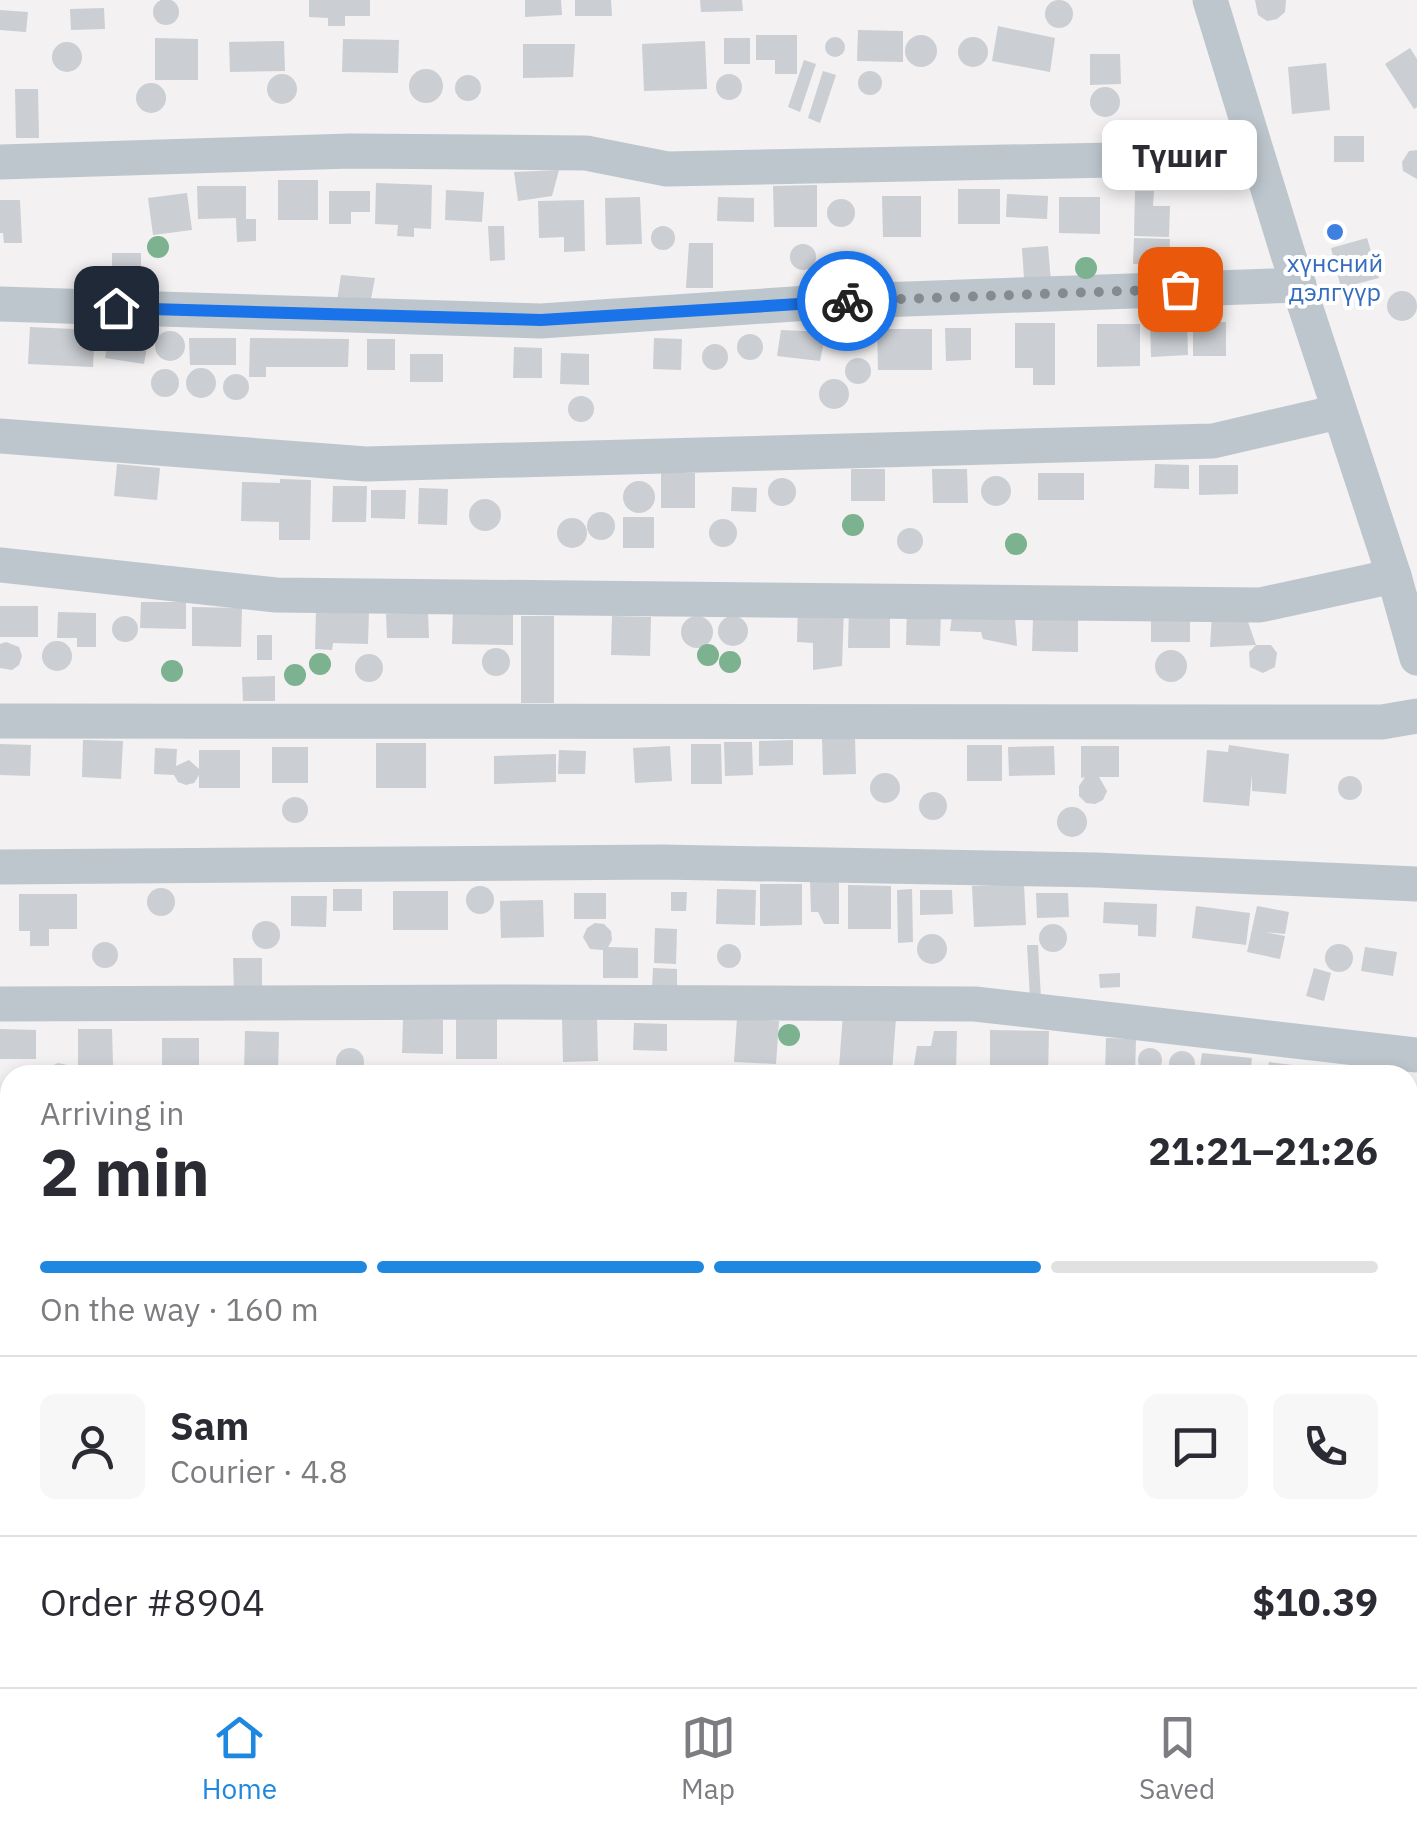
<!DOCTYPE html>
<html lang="en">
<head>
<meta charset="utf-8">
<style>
  :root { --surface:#fff; --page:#f7f7f7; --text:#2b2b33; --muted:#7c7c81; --line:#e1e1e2; --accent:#1e87df }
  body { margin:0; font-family:"IBM Plex Sans",sans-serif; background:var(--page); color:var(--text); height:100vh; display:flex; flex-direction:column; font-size:38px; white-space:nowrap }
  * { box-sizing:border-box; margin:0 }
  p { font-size:32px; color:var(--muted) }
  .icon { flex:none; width:55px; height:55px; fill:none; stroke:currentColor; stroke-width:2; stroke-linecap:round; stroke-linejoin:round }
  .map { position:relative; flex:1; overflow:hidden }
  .sheet { position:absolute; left:0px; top:1065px; width:1418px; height:622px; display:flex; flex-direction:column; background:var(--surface); border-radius:30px 30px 0 0; box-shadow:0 5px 15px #0003 }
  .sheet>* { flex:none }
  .pin { position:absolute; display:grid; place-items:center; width:85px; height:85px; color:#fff; margin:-42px; border-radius:20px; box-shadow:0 5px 15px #0006 }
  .courier { position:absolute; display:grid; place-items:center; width:100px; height:100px; margin:-50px; border:8px solid #1a73e8; border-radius:50%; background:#fff; color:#222; box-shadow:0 2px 12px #0007 }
  .bubble { position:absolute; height:70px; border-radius:15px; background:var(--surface); box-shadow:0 5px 15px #0003; font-size:32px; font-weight:700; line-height:70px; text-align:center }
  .summary em { font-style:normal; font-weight:700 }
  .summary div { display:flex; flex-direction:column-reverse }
  .summary { display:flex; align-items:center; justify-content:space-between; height:170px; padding:0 40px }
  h1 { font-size:65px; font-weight:700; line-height:75px }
  .bar { display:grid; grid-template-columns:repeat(4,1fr); gap:15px 10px; align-content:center; height:120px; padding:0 40px }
  .bar i { height:12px; border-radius:8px; background:var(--line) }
  .bar .on { background:var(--accent) }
  .bar p { grid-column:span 4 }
  .line { display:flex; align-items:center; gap:25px; padding:0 40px; border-top:2px solid var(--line) }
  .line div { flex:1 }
  .round { display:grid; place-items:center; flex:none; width:105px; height:105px; border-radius:15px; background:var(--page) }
  .menu { display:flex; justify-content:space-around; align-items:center; height:140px; border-top:2px solid var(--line); background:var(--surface); font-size:28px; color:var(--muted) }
  .menu a { display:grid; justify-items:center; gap:5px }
  .menu .on { color:var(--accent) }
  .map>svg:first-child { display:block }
  .building { fill:#cbced3 }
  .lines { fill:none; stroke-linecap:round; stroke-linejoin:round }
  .minor { stroke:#bdc6cd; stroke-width:35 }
  .tree { fill:#7cb290 }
  .done { stroke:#848c91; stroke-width:10; stroke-dasharray:0 18 }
  .route { stroke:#1a73e8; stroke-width:12 }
  .shop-dot { fill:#3f7fe0; stroke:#fff; stroke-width:4 }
  .labels { text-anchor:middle; stroke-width:8; stroke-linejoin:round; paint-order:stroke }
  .shop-label { font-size:25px; fill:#366cbe; stroke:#fff }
</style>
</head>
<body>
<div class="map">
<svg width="1417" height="1687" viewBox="0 0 1417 1687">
  <rect width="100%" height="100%" fill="#f3f1f1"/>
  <!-- building -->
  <g class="building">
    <circle cx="166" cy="12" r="13"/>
    <polygon points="309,0 370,0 370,16 345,16 345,26 328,26 328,18 309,17"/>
    <polygon points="525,0 561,0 562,15 525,17"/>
    <polygon points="575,0 611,0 612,16 575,16"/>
    <polygon points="700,0 742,0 743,11 701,12"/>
    <polygon points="1255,0 1286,0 1285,12 1277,19 1267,21 1258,15"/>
    <circle cx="1059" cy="14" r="14"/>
    <polygon points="104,8 105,29 71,30 70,9"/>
    <polygon points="0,10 28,12 26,32 0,30"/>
    <polygon points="998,26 1055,38 1050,72 992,61"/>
    <polygon points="858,30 903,31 903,62 857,61"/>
    <polygon points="756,35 797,35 797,74 775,74 775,60 756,60"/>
    <circle cx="921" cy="51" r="16"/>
    <circle cx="835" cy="47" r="10"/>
    <circle cx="973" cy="52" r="15"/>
    <polygon points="155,38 198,39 198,80 155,80"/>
    <rect x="724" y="38" width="26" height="26"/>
    <polygon points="343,39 399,40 398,73 342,72"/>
    <polygon points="284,41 285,71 230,72 229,42"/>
    <polygon points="705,41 707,89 644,91 642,44"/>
    <circle cx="67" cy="57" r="15"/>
    <polygon points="523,44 575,44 573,77 523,78"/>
    <polygon points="1410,48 1417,59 1417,107 1414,109 1385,64"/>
    <polygon points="1090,54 1120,54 1121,84 1090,85"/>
    <polygon points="804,60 816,64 800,112 788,107"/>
    <polygon points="1326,63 1330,110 1292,114 1288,67"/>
    <circle cx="426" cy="86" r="17"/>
    <circle cx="870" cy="83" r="12"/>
    <polygon points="823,71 836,75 820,123 808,118"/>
    <circle cx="282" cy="89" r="15"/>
    <circle cx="729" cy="87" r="13"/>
    <circle cx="468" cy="88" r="13"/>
    <circle cx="151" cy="98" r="15"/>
    <circle cx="1105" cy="102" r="15"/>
    <polygon points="15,89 38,89 39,138 16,138"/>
    <rect x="1334" y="136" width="30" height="26"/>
    <polygon points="1417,150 1417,179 1403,171 1402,162 1409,151"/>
    <polygon points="559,170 552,196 518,201 514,172"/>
    <rect x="278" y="180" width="40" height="40"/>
    <polygon points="376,183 432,185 431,229 414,228 414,237 397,236 398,225 375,224"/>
    <polygon points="817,185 817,227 774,227 773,186"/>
    <polygon points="197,186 246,186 246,219 256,219 256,241 237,242 236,218 198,219"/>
    <rect x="958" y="189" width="42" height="35"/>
    <polygon points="446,190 484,192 482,222 445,220"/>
    <polygon points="329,191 370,191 370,212 351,212 351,224 329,224"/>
    <polygon points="1135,191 1154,191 1153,206 1170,206 1169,237 1134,236"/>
    <polygon points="187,193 192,230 153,235 148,198"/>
    <polygon points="1007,194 1048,196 1047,219 1006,217"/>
    <polygon points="882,196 921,196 921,237 883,237"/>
    <polygon points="640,197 642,244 606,245 605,198"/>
    <polygon points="718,197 754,198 754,222 717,221"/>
    <polygon points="1059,197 1100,197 1100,234 1059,233"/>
    <circle cx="841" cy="213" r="14"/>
    <polygon points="0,200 20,200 22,243 4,243 3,233 0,233"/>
    <polygon points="584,200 585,251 564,252 564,237 539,238 538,201"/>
    <circle cx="663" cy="238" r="12"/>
    <polygon points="488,226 504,226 505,260 490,261"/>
    <polygon points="1134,238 1170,239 1169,265 1133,264"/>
    <polygon points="1367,238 1379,278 1341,288 1331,248"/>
    <polygon points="689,243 713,243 713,288 686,288"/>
    <circle cx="803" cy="257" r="13"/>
    <polygon points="1048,246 1051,282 1024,278 1022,248"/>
    <rect x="112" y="253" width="29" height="21"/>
    <polygon points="341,275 375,278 370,304 337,301"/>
    <circle cx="1402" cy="306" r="15"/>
    <rect x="1193" y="322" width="33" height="34"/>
    <polygon points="1015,323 1055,323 1055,385 1033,385 1033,368 1015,368"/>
    <polygon points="1187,323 1188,355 1151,357 1150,324"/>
    <polygon points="1097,324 1140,324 1140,366 1097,367"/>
    <polygon points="30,327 95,330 93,367 28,364"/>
    <polygon points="110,328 149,335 144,364 105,358"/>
    <polygon points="945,328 971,328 971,360 946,361"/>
    <polygon points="877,329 932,329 932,370 878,370"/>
    <polygon points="781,330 826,332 820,361 777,356"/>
    <circle cx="170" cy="346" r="15"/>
    <circle cx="750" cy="347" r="13"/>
    <polygon points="189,338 236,338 236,365 190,365"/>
    <polygon points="250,338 349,339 348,367 266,367 266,377 249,377"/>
    <polygon points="654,338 682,339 681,370 653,369"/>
    <rect x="367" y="339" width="28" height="31"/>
    <circle cx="715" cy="357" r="13"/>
    <polygon points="514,347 542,348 542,378 513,378"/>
    <polygon points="561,353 589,354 589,385 560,384"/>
    <rect x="410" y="354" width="33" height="28"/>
    <circle cx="858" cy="371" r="13"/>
    <circle cx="201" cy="383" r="15"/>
    <circle cx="165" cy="383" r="14"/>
    <circle cx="236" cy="387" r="13"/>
    <circle cx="834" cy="394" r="15"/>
    <circle cx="581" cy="409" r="13"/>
    <polygon points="117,464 160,468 157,500 114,496"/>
    <polygon points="1155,464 1189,465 1189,489 1154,488"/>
    <polygon points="1199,465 1238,465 1238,494 1199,495"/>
    <rect x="851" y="469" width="34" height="32"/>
    <polygon points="932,469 967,469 968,503 933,503"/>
    <rect x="661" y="473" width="34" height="35"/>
    <rect x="1038" y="473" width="46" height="27"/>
    <circle cx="996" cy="491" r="15"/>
    <circle cx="782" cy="492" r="14"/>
    <polygon points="280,479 311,480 310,540 279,540 279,522 241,521 242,482 280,483"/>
    <circle cx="639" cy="497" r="16"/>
    <polygon points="333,486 367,486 366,522 332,522"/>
    <polygon points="732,487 757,488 756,512 731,511"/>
    <polygon points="419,488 448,489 447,525 418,524"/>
    <polygon points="371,490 406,490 405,519 371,518"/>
    <circle cx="485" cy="515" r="16"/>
    <circle cx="601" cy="526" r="14"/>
    <rect x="623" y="517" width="31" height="31"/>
    <circle cx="572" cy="533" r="15"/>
    <circle cx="723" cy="533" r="14"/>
    <circle cx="910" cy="541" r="13"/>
    <polygon points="141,602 186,602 186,629 140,628"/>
    <rect x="0" y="606" width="38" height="31"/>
    <polygon points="798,606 844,606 842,666 813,670 813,643 797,642"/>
    <polygon points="849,606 890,606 890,648 848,648"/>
    <polygon points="192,607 242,608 241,647 192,646"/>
    <polygon points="907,607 941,609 940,646 906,645"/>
    <polygon points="453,609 513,610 513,645 452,644"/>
    <polygon points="316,610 369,611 368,644 333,643 332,650 315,649"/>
    <polygon points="953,610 1015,618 1017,646 983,639 981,632 950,631"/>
    <polygon points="58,612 96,613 96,647 77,647 77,638 57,638"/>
    <polygon points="1190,612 1190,642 1151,642 1151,613"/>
    <polygon points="428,613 429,638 387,638 386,614"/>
    <polygon points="1212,614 1247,619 1256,645 1271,645 1277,653 1275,667 1263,673 1250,667 1249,652 1256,645 1210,647"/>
    <circle cx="733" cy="631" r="15"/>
    <rect x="521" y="616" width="33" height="87"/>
    <polygon points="612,616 651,617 650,656 611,655"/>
    <circle cx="697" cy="632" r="16"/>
    <circle cx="125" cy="629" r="13"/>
    <polygon points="1033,619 1078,620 1078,652 1032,651"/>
    <rect x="257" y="635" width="15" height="25"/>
    <circle cx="57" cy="656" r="15"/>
    <polygon points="6,642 19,647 22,656 19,665 12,670 0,668 0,644"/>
    <circle cx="496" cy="662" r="14"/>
    <circle cx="1171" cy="666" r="16"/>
    <circle cx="369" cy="668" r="14"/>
    <polygon points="275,676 275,701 243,701 242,677"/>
    <polygon points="822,737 855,737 856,774 823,775"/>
    <polygon points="83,740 123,741 121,779 82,777"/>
    <polygon points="793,740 793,765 759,766 759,741"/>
    <polygon points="724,742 752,742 753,775 725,776"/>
    <rect x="376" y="743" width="50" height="45"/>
    <polygon points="0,744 31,745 30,776 0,775"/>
    <polygon points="691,744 721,744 722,784 691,784"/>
    <rect x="967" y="745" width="35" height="36"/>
    <polygon points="1229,745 1289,754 1286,794 1252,791 1252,774 1249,806 1203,802 1207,750 1228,752"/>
    <polygon points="670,746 672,781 635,783 633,748"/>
    <polygon points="1054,746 1055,775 1009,776 1008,747"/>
    <polygon points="1081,746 1119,746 1119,777 1099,777 1107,791 1103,800 1095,804 1086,803 1079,796 1079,786 1085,777 1081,778"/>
    <rect x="272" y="747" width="36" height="36"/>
    <polygon points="155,748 177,749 176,766 189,760 199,769 199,750 240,750 240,788 199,788 199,775 194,783 186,785 178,782 174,775 154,774"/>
    <polygon points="559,750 586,751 585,774 558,774"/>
    <polygon points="556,754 556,782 494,784 494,756"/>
    <circle cx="885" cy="788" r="15"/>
    <circle cx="1350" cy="788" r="12"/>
    <circle cx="933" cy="806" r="14"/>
    <circle cx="295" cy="810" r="13"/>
    <circle cx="1072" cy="822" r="15"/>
    <polygon points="810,880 839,880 839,924 824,924 818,912 811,912"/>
    <polygon points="760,884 802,884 802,925 760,926"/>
    <polygon points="1024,884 1026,925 974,927 972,886"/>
    <polygon points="848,885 891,886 891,929 848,929"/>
    <circle cx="480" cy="900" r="14"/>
    <circle cx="161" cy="902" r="14"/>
    <rect x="333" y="889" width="29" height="22"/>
    <polygon points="717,889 756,890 755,925 716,924"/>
    <polygon points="912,889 913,942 898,943 897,890"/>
    <polygon points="920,890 952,890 953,914 920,915"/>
    <rect x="393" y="891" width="55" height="39"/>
    <polygon points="671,892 687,892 686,911 671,911"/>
    <rect x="574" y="893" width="32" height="26"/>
    <polygon points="1036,893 1068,893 1069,917 1037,918"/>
    <polygon points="19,894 77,894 77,929 49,929 49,946 30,946 30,931 19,931"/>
    <polygon points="291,896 327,896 326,927 291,926"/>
    <polygon points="543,900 544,937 501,938 500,901"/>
    <polygon points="1104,902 1157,904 1156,937 1138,936 1138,925 1103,923"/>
    <polygon points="1196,906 1250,913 1246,945 1192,938"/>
    <polygon points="1257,906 1289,912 1285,934 1265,932 1285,936 1280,959 1247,952"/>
    <circle cx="266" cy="935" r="14"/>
    <polygon points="595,923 604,924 611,931 612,940 608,947 638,948 638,978 603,978 603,950 590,949 583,937 587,928"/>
    <circle cx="1053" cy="938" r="14"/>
    <polygon points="655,928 677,929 676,964 654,963"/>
    <circle cx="932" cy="949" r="15"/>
    <circle cx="105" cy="955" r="13"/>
    <circle cx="729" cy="956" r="12"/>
    <circle cx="1339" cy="958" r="14"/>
    <polygon points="1027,945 1038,945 1041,998 1030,999"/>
    <polygon points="1365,947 1397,952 1393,976 1361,971"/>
    <polygon points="233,958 262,958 262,993 234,993"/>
    <polygon points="653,968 677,969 677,990 652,990"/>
    <polygon points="1314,968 1331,973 1324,1001 1306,996"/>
    <polygon points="1120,973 1120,987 1100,988 1099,974"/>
    <polygon points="843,1013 896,1018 892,1073 839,1068"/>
    <rect x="456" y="1016" width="41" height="43"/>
    <polygon points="597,1017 598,1061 563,1062 562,1018"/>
    <polygon points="737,1018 779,1021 776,1064 734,1062"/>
    <polygon points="403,1019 443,1020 443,1054 402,1053"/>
    <polygon points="634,1023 667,1024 667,1051 633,1050"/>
    <polygon points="0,1029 36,1030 36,1059 0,1059"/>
    <polygon points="78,1029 112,1029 113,1065 78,1065"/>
    <polygon points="990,1030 1049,1031 1048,1075 990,1075"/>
    <polygon points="245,1031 279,1032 278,1073 244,1073"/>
    <polygon points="934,1031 957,1031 956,1071 913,1071 917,1046 931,1046"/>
    <rect x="162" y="1038" width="37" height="30"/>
    <polygon points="1106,1038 1136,1039 1135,1075 1105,1075"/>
    <circle cx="350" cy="1062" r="14"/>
    <circle cx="1150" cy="1060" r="12"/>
    <circle cx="1182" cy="1064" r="13"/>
    <polygon points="1202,1053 1252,1058 1250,1075 1199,1075"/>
    <polygon points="1269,1062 1309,1067 1308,1075 1267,1075"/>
    <polygon points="58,1063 67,1065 73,1075 44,1075 49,1067"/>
    <rect x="0" y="1337" width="10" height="38"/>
    <polygon points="0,1466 10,1467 10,1551 0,1550"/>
  </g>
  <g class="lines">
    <!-- minor -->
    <g class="minor">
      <polyline points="1210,0 1287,251 1394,576 1417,658"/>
      <polyline points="0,162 351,151 586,153 667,169 1257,157"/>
      <polyline points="0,304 541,321 824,302 1299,285"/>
      <polyline points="0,436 366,464 1213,441 1338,412"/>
      <polyline points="0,565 276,595 1260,605 1394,576"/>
      <polyline points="0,721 1382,722 1417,716"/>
      <polyline points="0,867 661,862 1096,870 1417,884"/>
      <polyline points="0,1004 501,1002 975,1004 1417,1055"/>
      <polyline points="0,1137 10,1137"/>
      <polyline points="1408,1265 1417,1266"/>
      <polyline points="0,1302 10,1302"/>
      <polyline points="1408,1443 1417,1445"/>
      <polyline points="0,1451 10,1451"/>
      <polyline points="0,1591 10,1588"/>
      <polyline points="1408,1672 1417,1675"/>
      <polyline points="528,1678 591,1687"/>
      <polyline points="1181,1678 1186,1687"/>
      <polyline points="1264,1687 1267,1678"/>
    </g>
  </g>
  <!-- trees -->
  <g class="tree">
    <circle cx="158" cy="247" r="11"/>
    <circle cx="1086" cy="268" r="11"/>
    <circle cx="853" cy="525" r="11"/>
    <circle cx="1016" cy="544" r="11"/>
    <circle cx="708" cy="655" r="11"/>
    <circle cx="730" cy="662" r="11"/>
    <circle cx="320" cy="664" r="11"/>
    <circle cx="172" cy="671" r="11"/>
    <circle cx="295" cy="675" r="11"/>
    <circle cx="789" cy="1035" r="11"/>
  </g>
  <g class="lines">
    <!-- done -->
    <polyline class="done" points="847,301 1180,289"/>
    <!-- route -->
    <polyline class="route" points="116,308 541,320 847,301"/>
  </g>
  <!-- markers -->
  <circle class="shop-dot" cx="1335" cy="232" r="10"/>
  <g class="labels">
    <!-- shop labels -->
    <g class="shop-label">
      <text x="1335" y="272">хүнсний<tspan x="1335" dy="29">дэлгүүр</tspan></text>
    </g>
  </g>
</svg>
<div class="pin" style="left:1180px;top:289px;background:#ea580c"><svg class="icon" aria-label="bag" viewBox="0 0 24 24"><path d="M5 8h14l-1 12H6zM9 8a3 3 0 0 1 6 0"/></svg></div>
<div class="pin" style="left:116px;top:308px;background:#1f2937"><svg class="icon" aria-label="home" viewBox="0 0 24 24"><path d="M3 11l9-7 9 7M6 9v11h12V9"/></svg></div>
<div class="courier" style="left:847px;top:301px"><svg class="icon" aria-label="bike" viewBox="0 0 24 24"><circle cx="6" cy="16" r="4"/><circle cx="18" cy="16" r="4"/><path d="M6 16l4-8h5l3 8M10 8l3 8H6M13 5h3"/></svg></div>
<div class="bubble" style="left:1102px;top:120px;width:155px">Түшиг</div>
<section class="sheet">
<div class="summary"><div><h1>2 min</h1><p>Arriving in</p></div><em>21:21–21:26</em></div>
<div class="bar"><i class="on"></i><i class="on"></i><i class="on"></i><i></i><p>On the way · 160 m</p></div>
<div class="line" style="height:180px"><a class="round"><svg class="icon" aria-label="person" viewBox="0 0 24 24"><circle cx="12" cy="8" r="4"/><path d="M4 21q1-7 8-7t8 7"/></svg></a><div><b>Sam</b><p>Courier · 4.8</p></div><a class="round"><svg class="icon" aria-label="chat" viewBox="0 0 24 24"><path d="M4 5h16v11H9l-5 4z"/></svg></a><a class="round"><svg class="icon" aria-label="phone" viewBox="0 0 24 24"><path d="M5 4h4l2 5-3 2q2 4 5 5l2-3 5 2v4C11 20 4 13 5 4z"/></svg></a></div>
<div class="line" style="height:130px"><div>Order #8904</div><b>$10.39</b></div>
</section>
</div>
<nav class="menu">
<a class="on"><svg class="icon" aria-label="home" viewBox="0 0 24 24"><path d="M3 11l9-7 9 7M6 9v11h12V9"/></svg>Home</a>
<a><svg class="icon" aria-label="map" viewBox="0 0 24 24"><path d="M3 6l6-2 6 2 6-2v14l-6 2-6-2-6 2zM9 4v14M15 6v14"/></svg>Map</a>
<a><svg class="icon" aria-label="saved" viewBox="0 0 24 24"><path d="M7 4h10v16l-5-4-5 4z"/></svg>Saved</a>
</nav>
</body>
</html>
